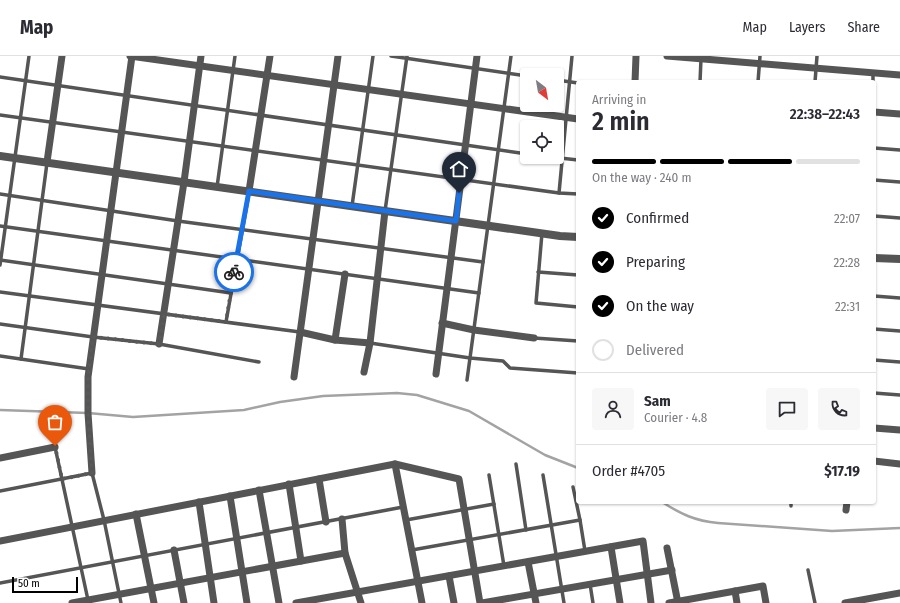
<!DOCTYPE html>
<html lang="en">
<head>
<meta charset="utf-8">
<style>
  :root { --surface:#fff; --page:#f7f7f7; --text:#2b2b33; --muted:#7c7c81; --line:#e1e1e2; --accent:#000 }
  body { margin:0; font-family:"Fira Sans Condensed",sans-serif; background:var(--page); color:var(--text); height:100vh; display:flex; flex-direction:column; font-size:15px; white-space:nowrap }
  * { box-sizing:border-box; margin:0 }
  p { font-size:13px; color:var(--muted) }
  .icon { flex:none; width:22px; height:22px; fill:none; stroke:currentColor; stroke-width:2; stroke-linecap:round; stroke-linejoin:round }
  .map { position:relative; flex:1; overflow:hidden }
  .details { position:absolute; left:576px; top:24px; width:300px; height:424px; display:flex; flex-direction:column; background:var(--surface); border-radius:4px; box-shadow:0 1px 3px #0004 }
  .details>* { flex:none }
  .needle { width:26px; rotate:149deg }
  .fabs { position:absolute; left:520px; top:12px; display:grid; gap:8px }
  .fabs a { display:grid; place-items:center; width:44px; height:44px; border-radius:4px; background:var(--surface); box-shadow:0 1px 3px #0004; font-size:20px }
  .scale { position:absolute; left:12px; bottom:10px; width:66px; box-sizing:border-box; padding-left:4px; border:2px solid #000; border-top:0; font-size:11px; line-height:14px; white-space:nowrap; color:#000; -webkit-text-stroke:3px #fff; paint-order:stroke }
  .pin { position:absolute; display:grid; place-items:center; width:34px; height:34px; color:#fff; margin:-41px -17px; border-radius:50% 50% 50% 0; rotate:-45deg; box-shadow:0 0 4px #0007 }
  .pin .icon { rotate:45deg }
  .courier { position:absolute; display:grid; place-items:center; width:40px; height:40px; margin:-20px; border:3px solid #1a73e8; border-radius:50%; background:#fff; color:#222; box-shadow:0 1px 5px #0007 }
  .overview em { font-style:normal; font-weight:600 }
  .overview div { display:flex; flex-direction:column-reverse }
  .overview { display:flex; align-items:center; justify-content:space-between; height:68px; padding:0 16px }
  h1 { font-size:26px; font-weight:600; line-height:30px }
  .bar { display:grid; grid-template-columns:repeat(4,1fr); gap:6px 4px; align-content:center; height:48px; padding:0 16px }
  .bar i { height:5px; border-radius:3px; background:var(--line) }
  .bar .on { background:var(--accent) }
  .bar p { grid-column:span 4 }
  .line { display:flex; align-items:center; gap:10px; padding:0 16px; border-top:1px solid var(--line) }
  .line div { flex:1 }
  .round { display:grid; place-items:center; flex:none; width:42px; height:42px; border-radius:4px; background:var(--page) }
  ol { padding:0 16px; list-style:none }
  li { display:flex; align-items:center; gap:12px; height:44px }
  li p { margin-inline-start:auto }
  li .icon { padding:4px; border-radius:50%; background:var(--accent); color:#fff; stroke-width:4 }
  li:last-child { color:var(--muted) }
  li i { width:22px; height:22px; border:2px solid var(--line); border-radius:50% }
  header { display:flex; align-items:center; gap:24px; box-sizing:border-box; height:56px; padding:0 20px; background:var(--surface); border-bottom:1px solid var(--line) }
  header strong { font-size:19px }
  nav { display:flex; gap:22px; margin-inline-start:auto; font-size:14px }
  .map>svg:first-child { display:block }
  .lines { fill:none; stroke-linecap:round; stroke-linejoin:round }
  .stream { stroke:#a3a3a3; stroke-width:2.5 }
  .service { stroke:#555; stroke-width:3.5 }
  .minor { stroke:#555; stroke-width:7 }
  .tertiary { stroke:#555; stroke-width:8 }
  .done { stroke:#595959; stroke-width:4; stroke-dasharray:0 7.2 }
  .route { stroke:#1a73e8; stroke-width:5 }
</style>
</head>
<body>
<header>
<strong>Map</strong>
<nav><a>Map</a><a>Layers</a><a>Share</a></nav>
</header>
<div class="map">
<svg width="900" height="547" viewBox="0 0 900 547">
  <rect width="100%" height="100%" fill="#fff"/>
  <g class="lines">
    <!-- stream -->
    <g class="stream">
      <polyline points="0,354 88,357 133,361 244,354 280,346 323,340 397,337 417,339 469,355 545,399 578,412"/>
      <path d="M662,446c19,12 33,19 56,21l114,8 68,-3"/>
    </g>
    <!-- service -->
    <g class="service">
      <polyline points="391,0 527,20"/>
      <polyline points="0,21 527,98"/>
      <polyline points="557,24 578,27"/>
      <polyline points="700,26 701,3"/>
      <polyline points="758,26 760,0"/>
      <polyline points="815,26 817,0"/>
      <polyline points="873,26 873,17"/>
      <polyline points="0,59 559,137 578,138"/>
      <polyline points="874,92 900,94"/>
      <polyline points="551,101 578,104"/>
      <polyline points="874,124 900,126"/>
      <polyline points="217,131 235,0"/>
      <polyline points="559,137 572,0"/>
      <polyline points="0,138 178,165 483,206"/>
      <polyline points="352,150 373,0"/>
      <polyline points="385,155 407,0"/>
      <polyline points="874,160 900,162"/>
      <polyline points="0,170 479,237"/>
      <polyline points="542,177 536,247 578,251"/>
      <polyline points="0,204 231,237"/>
      <polyline points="0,209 29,0"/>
      <polyline points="538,216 578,219"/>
      <polyline points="0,236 300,276"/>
      <polyline points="874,240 900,242"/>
      <polyline points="226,266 249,137"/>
      <polyline points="0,268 93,281 159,288 259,306"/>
      <polyline points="874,273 900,275"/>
      <polyline points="534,282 578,285"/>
      <polyline points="370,287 470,302 503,305 510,312 578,317"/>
      <polyline points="0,300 89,313"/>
      <polyline points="21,303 47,107"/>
      <polyline points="874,304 900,306"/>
      <polyline points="467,324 511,0"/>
      <polyline points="874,337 900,339"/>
      <polyline points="55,391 88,544"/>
      <polyline points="516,408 526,474"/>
      <polyline points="489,419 504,510"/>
      <polyline points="543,419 564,547"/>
      <polyline points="573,431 580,464 585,495"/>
      <polyline points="0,435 92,417 104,464 121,547"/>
      <polyline points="791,450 791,446"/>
      <polyline points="406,464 494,448"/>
      <polyline points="412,494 580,464"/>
      <polyline points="808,514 815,547"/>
      <polyline points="0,527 403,451"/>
      <polyline points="590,528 593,547"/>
    </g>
    <!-- minor -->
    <g class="minor">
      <polyline points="130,0 578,63"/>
      <polyline points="667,0 900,19"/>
      <polyline points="635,26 636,0"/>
      <polyline points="874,56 900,58"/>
      <polyline points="47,106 62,0"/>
      <polyline points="249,135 270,0"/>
      <polyline points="442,267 474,274 534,282"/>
      <polyline points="300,276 335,284 370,287"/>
      <polyline points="335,284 345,218"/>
      <polyline points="159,288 184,126 201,0"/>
      <polyline points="364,316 370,287 385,155"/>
      <polyline points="436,318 477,0"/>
      <polyline points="294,321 338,0"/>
      <polyline points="874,372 900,374"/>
      <polyline points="0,402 55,391"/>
      <polyline points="874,405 900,408"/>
      <polyline points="395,408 422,547"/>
      <polyline points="92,417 88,357 88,321 132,0"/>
      <polyline points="319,423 326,466"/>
      <polyline points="289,428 301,505"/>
      <polyline points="259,434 279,547"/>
      <polyline points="230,440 247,547"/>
      <polyline points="199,446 214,547"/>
      <polyline points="846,454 847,446"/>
      <polyline points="136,458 154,547"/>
      <polyline points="342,463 345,497 361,547"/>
      <polyline points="0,485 395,408 459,423 480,547"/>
      <polyline points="611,491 620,547"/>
      <polyline points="667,492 678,547"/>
      <polyline points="174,494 184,547"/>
      <polyline points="528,506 536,547"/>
      <polyline points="449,520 454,547"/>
      <polyline points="735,535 737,547"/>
      <polyline points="72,547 345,497"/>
      <polyline points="296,547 643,485 651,547"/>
      <polyline points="482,547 672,514"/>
      <polyline points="669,547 763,530 766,547"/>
      <polyline points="845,547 900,537"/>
    </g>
    <!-- tertiary -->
    <g class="tertiary">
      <polyline points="0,100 560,180 578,181"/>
      <polyline points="874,202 900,203"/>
    </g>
  </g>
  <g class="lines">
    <!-- done -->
    <polyline class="done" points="55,390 62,423 92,417 88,357 88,321 93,281 159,288 164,258 226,266 234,216"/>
    <!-- route -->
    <polyline class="route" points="234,216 249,135 456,165 459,137"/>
  </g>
</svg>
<div class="fabs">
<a><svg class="needle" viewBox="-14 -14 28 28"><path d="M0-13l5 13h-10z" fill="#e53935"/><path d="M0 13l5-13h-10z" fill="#7c7c81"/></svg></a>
<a><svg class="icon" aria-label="locate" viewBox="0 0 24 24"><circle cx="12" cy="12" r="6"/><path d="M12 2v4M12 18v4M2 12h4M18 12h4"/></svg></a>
</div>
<div class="scale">50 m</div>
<div class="pin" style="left:55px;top:390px;background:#ea580c"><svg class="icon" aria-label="bag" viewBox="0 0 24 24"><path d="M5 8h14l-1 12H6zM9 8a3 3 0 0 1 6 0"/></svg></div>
<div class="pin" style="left:459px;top:137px;background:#1f2937"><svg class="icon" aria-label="home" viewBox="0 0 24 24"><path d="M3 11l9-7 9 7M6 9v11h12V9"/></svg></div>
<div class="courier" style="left:234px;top:216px"><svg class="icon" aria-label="bike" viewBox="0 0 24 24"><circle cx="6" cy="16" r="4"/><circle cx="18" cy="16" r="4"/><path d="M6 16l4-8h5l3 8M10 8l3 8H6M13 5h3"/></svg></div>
<section class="details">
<div class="overview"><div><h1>2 min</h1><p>Arriving in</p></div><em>22:38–22:43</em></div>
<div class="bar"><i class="on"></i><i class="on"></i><i class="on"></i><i></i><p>On the way · 240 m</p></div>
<ol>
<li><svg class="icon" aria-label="check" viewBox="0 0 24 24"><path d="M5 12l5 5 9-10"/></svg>Confirmed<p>22:07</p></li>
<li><svg class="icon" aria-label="check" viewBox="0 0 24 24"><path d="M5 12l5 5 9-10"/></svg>Preparing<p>22:28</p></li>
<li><svg class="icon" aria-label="check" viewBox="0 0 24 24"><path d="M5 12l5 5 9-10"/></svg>On the way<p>22:31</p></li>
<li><i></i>Delivered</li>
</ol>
<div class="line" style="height:72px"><a class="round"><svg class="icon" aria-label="person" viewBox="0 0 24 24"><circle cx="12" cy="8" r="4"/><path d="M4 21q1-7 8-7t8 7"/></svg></a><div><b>Sam</b><p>Courier · 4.8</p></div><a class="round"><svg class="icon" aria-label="chat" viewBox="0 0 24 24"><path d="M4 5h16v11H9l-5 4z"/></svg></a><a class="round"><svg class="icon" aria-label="phone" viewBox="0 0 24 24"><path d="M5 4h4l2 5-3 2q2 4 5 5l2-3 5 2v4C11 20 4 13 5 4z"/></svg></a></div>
<div class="line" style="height:52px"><div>Order #4705</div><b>$17.19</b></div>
</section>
</div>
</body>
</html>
